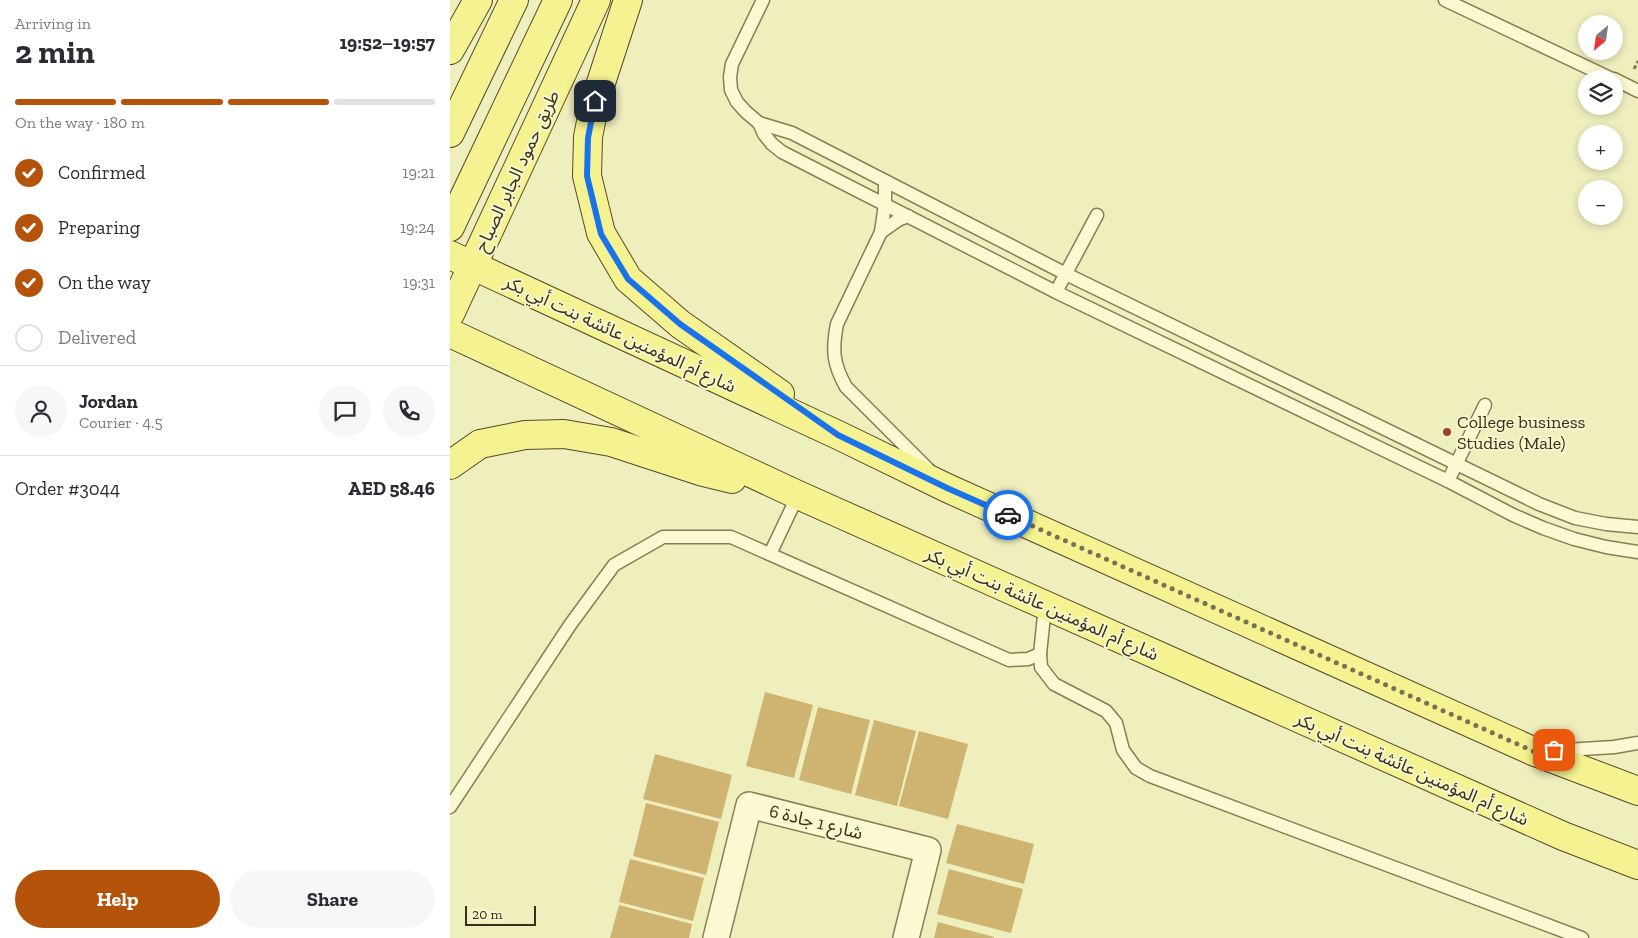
<!DOCTYPE html>
<html lang="en">
<head>
<meta charset="utf-8">
<style>
  :root { --surface:#fff; --page:#f7f7f7; --text:#2b2b33; --muted:#7c7c81; --line:#e1e1e2; --accent:#b45309 }
  body { margin:0; font-family:"Zilla Slab","Noto Sans Arabic",serif; background:var(--page); color:var(--text); height:100vh; display:flex; flex-direction:column; font-size:19px; white-space:nowrap }
  * { box-sizing:border-box; margin:0 }
  p { font-size:16px; color:var(--muted) }
  .icon { flex:none; width:28px; height:28px; fill:none; stroke:currentColor; stroke-width:2; stroke-linecap:round; stroke-linejoin:round }
  .map { position:relative; flex:1; overflow:hidden }
  .sheet { display:flex; flex-direction:column; background:var(--surface); width:450px }
  .sheet>* { flex:none }
  .needle { width:32px; rotate:209deg }
  .controls { position:absolute; left:1128px; top:15px; display:grid; gap:10px }
  .controls a { display:grid; place-items:center; width:45px; height:45px; border-radius:50%; background:var(--surface); box-shadow:0 2px 8px #0003; font-size:25px }
  .scale { position:absolute; left:15px; bottom:12px; width:71px; box-sizing:border-box; padding-left:5px; border:2px solid #37301b; border-top:0; font-size:14px; line-height:18px; white-space:nowrap; color:#37301b; -webkit-text-stroke:4px #f7f6cd; paint-order:stroke }
  .pin { position:absolute; display:grid; place-items:center; width:42px; height:42px; color:#fff; margin:-21px; border-radius:10px; box-shadow:0 2px 8px #0006 }
  .courier { position:absolute; display:grid; place-items:center; width:50px; height:50px; margin:-25px; border:4px solid #1a73e8; border-radius:50%; background:#fff; color:#222; box-shadow:0 1px 6px #0007 }
  .summary em { font-style:normal; font-weight:800 }
  .summary div { display:flex; flex-direction:column-reverse }
  .summary { display:flex; align-items:center; justify-content:space-between; height:85px; padding:0 15px }
  h1 { font-size:32px; font-weight:800; line-height:38px }
  .bar { display:grid; grid-template-columns:repeat(4,1fr); gap:8px 5px; align-content:center; height:60px; padding:0 15px }
  .bar i { height:6px; border-radius:4px; background:var(--line) }
  .bar .selected { background:var(--accent) }
  .bar p { grid-column:span 4 }
  .line { display:flex; align-items:center; gap:12px; padding:0 15px; border-top:1px solid var(--line) }
  .line div { flex:1 }
  .round { display:grid; place-items:center; flex:none; width:52px; height:52px; border-radius:26px; background:var(--page) }
  ol { padding:0 15px; list-style:none }
  li { display:flex; align-items:center; gap:15px; height:55px }
  li p { margin-inline-start:auto }
  li .icon { padding:5px; border-radius:50%; background:var(--accent); color:#fff; stroke-width:4 }
  li:last-child { color:var(--muted) }
  li i { width:28px; height:28px; border:2px solid var(--line); border-radius:50% }
  .action { display:flex; gap:10px; margin-top:auto; padding:10px 15px }
  .action a { flex:1; height:58px; border-radius:30px; background:var(--accent); color:#fff; font-size:20px; font-weight:800; line-height:58px; text-align:center }
  .action a+a { background:var(--page); color:var(--text) }
  main { display:flex; flex:1; min-height:0 }
  .map>svg:first-child { display:block }
  .building { fill:#cfb371 }
  .lines { fill:none; stroke-linecap:round; stroke-linejoin:round }
  .lane-casing { stroke:#887e56; stroke-width:15 }
  .street-casing { stroke:#887e56; stroke-width:28 }
  .primary-casing { stroke:#554a2b; stroke-width:30 }
  .path { stroke:#887e56; stroke-width:3; stroke-dasharray:4 2.5; stroke-linecap:butt }
  .lane { stroke:#faf9d1; stroke-width:12 }
  .street { stroke:#faf9d1; stroke-width:25 }
  .primary { stroke:#f5f292; stroke-width:28 }
  .done { stroke:#777254; stroke-width:5; stroke-dasharray:0 9 }
  .route { stroke:#1a73e8; stroke-width:6 }
  .poi-dot { fill:#994323; stroke:#f7f6cd; stroke-width:2 }
  .labels { text-anchor:middle; stroke-width:4; stroke-linejoin:round; paint-order:stroke }
  .street-label { font-size:18px; fill:#37301b; stroke:#f7f6cd }
  .poi-label { font-size:18px; fill:#37301b; stroke:#f7f6cd; text-anchor:start }
</style>
</head>
<body>
<main>
<section class="sheet">
<div class="summary"><div><h1>2 min</h1><p>Arriving in</p></div><em>19:52–19:57</em></div>
<div class="bar"><i class="selected"></i><i class="selected"></i><i class="selected"></i><i></i><p>On the way · 180 m</p></div>
<ol>
<li><svg class="icon" aria-label="check" viewBox="0 0 24 24"><path d="M5 12l5 5 9-10"/></svg>Confirmed<p>19:21</p></li>
<li><svg class="icon" aria-label="check" viewBox="0 0 24 24"><path d="M5 12l5 5 9-10"/></svg>Preparing<p>19:24</p></li>
<li><svg class="icon" aria-label="check" viewBox="0 0 24 24"><path d="M5 12l5 5 9-10"/></svg>On the way<p>19:31</p></li>
<li><i></i>Delivered</li>
</ol>
<div class="line" style="height:90px"><a class="round"><svg class="icon" aria-label="person" viewBox="0 0 24 24"><circle cx="12" cy="8" r="4"/><path d="M4 21q1-7 8-7t8 7"/></svg></a><div><b>Jordan</b><p>Courier · 4.5</p></div><a class="round"><svg class="icon" aria-label="chat" viewBox="0 0 24 24"><path d="M4 5h16v11H9l-5 4z"/></svg></a><a class="round"><svg class="icon" aria-label="phone" viewBox="0 0 24 24"><path d="M5 4h4l2 5-3 2q2 4 5 5l2-3 5 2v4C11 20 4 13 5 4z"/></svg></a></div>
<div class="line" style="height:65px"><div>Order #3044</div><b>AED 58.46</b></div>
<div class="action"><a>Help</a><a>Share</a></div>
</section>
<div class="map">
<svg width="1188" height="938" viewBox="0 0 1188 938">
  <rect width="100%" height="100%" fill="#efeebd"/>
  <!-- building -->
  <g class="building">
    <polygon points="315,692 363,705 344,778 296,766"/>
    <polygon points="368,707 420,720 401,794 349,780"/>
    <polygon points="424,720 466,731 447,806 405,795"/>
    <polygon points="469,731 518,744 498,819 449,806"/>
    <polygon points="205,754 282,775 271,819 193,799"/>
    <polygon points="196,803 269,822 256,875 183,856"/>
    <polygon points="507,824 584,844 574,884 496,863"/>
    <polygon points="180,859 254,878 243,921 169,902"/>
    <polygon points="499,869 573,889 561,933 487,914"/>
    <polygon points="169,905 242,924 239,938 160,938"/>
    <polygon points="488,922 544,937 544,938 484,938"/>
  </g>
  <g class="lines">
    <!-- lane casing -->
    <g class="lane-casing">
      <g id="lane">
        <polyline points="313,0 282,64 280,77 281,90 287,102 296,112 309,123 314,134 322,144 332,152 606,292 998,481 1063,515 1093,528 1124,539 1156,547 1188,552"/>
        <polyline points="995,0 1162,79"/>
        <polyline points="1164,79 1188,91"/>
        <polyline points="309,123 342,133 616,274 1089,504 1125,518 1156,524 1188,527"/>
        <path d="M435,181v23l-4,28 -44,92c-5,26 -4,40 9,63l83,83"/>
        <polyline points="431,232 448,220 458,216"/>
        <polyline points="606,292 647,215"/>
        <polyline points="998,481 1035,405"/>
        <polyline points="320,554 348,495"/>
        <polyline points="595,606 590,654 591,667 604,684 656,711 666,723 673,750 686,768 700,776 1132,938"/>
        <polyline points="1101,751 1164,747 1188,743"/>
        <polyline points="0,807 120,625 164,565 213,537 281,537 559,660 578,659 590,654"/>
      </g>
    </g>
    <!-- street casing -->
    <g class="street-casing">
      <polyline id="street" points="266,938 299,805 478,850 456,938"/>
    </g>
    <!-- primary casing -->
    <g class="primary-casing">
      <g id="primary">
        <polyline points="178,0 145,101 138,137 137,176 151,233 178,279 230,324 330,394"/>
        <polyline points="0,50 28,0"/>
        <polyline points="0,133 64,0"/>
        <polyline points="0,227 108,0"/>
        <polyline points="0,255 388,435 497,488 1085,752 1188,791"/>
        <polyline points="0,314 146,0"/>
        <polyline points="0,333 348,495 1113,836 1188,865"/>
        <polyline points="0,465 30,444 75,435 114,434 161,442 253,472 282,479"/>
      </g>
    </g>
    <!-- path -->
    <polyline class="path" points="1184,69 1188,61"/>
    <!-- lane -->
    <use href="#lane" class="lane"/>
    <!-- street -->
    <use href="#street" class="street"/>
    <!-- primary -->
    <use href="#primary" class="primary"/>
  </g>
  <g class="lines">
    <!-- done -->
    <polyline class="done" points="558,515 1085,752 1104,750"/>
    <!-- route -->
    <polyline class="route" points="145,101 138,138 137,176 151,234 178,279 230,324 388,435 497,488 558,515"/>
  </g>
  <!-- markers -->
  <circle class="poi-dot" cx="997" cy="432" r="5"/>
  <g class="labels">
    <!-- street labels -->
    <g class="street-label">
      <text transform="translate(67 171) rotate(-65)" y="6">طريق حمود الجابر الصباح</text>
      <text transform="translate(170 334) rotate(25)" y="6">شارع أم المؤمنين عائشة بنت أبي بكر</text>
      <text transform="translate(592 604) rotate(24)" y="6">شارع أم المؤمنين عائشة بنت أبي بكر</text>
      <text transform="translate(962 769) rotate(24)" y="6">شارع أم المؤمنين عائشة بنت أبي بكر</text>
      <text transform="translate(366 822) rotate(14)" y="6">شارع 1 جادة 6</text>
    </g>
    <!-- poi labels -->
    <g class="poi-label">
      <text x="1007" y="428">College business<tspan x="1007" dy="21">Studies (Male)</tspan></text>
    </g>
  </g>
</svg>
<div class="controls">
<a><svg class="needle" viewBox="-14 -14 28 28"><path d="M0-13l5 13h-10z" fill="#e53935"/><path d="M0 13l5-13h-10z" fill="#7c7c81"/></svg></a>
<a><svg class="icon" aria-label="layers" viewBox="0 0 24 24"><path d="M12 4l9 5-9 5-9-5zM3 14l9 5 9-5"/></svg></a>
<a>+</a>
<a>−</a>
</div>
<div class="scale">20 m</div>
<div class="pin" style="left:1104px;top:750px;background:#ea580c"><svg class="icon" aria-label="bag" viewBox="0 0 24 24"><path d="M5 8h14l-1 12H6zM9 8a3 3 0 0 1 6 0"/></svg></div>
<div class="pin" style="left:145px;top:101px;background:#1f2937"><svg class="icon" aria-label="home" viewBox="0 0 24 24"><path d="M3 11l9-7 9 7M6 9v11h12V9"/></svg></div>
<div class="courier" style="left:558px;top:515px"><svg class="icon" aria-label="car" viewBox="0 0 24 24"><path d="M5 17H2v-5l4-1 3-4h7l3 4 3 1v5h-3M9 17h6M6 11h13"/><circle cx="7" cy="17" r="2"/><circle cx="17" cy="17" r="2"/></svg></div>
</div>
</main>
</body>
</html>
